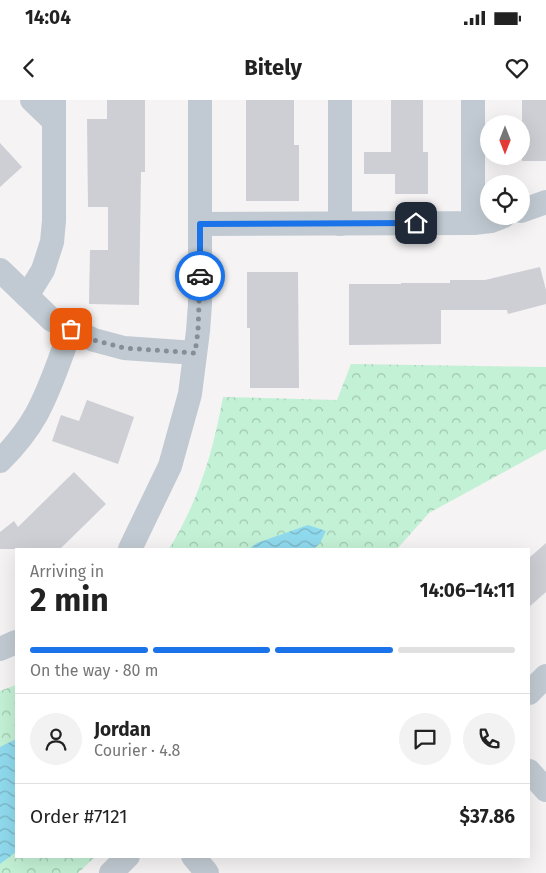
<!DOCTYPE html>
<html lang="en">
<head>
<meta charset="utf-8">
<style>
  :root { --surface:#fff; --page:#f2f2f2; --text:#222; --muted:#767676; --line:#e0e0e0; --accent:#1a73e8 }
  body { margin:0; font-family:"Fira Sans",sans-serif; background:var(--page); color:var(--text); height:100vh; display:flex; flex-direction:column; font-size:19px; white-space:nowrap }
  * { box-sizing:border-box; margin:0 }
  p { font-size:16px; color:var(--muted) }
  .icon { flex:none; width:28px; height:28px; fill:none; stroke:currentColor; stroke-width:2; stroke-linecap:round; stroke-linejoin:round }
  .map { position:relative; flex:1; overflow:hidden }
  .panel { position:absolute; left:15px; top:448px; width:515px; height:310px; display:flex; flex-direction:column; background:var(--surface); border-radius:0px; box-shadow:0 5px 20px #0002 }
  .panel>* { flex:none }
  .needle { width:32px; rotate:180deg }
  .buttons { position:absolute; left:480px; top:15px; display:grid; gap:10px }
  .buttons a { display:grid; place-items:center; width:50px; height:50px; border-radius:50%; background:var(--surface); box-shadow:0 5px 20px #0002; font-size:25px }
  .pin { position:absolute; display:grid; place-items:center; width:42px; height:42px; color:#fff; margin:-21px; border-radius:10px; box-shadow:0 2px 8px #0006 }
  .courier { position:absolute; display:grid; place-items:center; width:50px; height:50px; margin:-25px; border:4px solid #1a73e8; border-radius:50%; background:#fff; color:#222; box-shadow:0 1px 6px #0007 }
  .summary em { font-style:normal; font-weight:700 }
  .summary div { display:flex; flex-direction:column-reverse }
  .summary { display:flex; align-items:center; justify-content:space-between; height:85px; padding:0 15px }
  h1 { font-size:32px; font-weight:700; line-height:38px }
  .bar { display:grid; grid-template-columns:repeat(4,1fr); gap:8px 5px; align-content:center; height:60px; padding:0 15px }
  .bar i { height:6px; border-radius:4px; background:var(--line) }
  .bar .current { background:var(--accent) }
  .bar p { grid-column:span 4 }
  .line { display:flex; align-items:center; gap:12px; padding:0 15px; border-top:1px solid var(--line) }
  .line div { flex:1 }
  .round { display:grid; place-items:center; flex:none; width:52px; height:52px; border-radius:26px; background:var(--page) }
  .status { display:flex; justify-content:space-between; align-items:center; height:35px; padding:0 25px; background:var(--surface); direction:ltr }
  .status svg { height:14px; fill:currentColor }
  header { display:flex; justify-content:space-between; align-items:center; height:65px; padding:0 15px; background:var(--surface); font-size:22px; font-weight:700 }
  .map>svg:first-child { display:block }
  .park { fill:url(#park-crowns) }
  .water { fill:url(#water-waves) }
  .building { fill:#cdcfd5 }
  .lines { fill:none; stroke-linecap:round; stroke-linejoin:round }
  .minor { stroke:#c1cad2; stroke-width:24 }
  .done { stroke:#868d94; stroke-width:5; stroke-dasharray:0 9 }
  .route { stroke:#1a73e8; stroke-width:6 }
</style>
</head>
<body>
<div class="status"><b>14:04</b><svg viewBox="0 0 49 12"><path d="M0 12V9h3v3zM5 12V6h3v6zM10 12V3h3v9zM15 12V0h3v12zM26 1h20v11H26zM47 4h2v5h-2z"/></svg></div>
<header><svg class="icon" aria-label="back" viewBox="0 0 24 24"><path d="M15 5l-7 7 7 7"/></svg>Bitely<svg class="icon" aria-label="heart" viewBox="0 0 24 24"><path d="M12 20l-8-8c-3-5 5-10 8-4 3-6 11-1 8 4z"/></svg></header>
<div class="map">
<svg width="546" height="773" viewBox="0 0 546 773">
  <defs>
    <pattern id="park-crowns" width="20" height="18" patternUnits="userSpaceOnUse" patternTransform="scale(1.25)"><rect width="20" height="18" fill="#c3f1d5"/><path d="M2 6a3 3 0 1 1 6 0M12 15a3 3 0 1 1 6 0" fill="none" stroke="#a0c6b0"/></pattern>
    <pattern id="water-waves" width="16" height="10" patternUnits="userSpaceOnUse" patternTransform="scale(1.25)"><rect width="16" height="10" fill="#90daee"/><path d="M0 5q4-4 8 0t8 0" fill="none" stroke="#78b4c4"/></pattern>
  </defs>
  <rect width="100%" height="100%" fill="#f5f3f3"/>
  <!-- park -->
  <g class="park">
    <path d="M351,264l195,3v82l-117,64 -32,36h-228c30,-49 44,-97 54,-152l114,3z"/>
    <polygon points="16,585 16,756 96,756 78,773 0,773 0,591"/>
  </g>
  <!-- water -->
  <g class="water">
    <polygon points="308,425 326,431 320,443 314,449 249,449 257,443"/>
    <polygon points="16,639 16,752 0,764 0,647"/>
  </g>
  <!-- building -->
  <g class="building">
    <polygon points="107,0 145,0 145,72 141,72 139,205 89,204 90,150 108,150 108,107 88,107 87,19 107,19"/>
    <polygon points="246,0 294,0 294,45 299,45 299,101 246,101"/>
    <polygon points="391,0 423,0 423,52 428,52 428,94 395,94 395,74 364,74 364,52 391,52"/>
    <rect x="522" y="0" width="24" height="61"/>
    <polygon points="0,43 22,67 0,87"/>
    <polygon points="540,167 546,190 546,204 508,214 507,210 441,210 441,244 349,245 349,184 401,184 401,183 450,183 450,180 485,180"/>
    <polygon points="247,172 298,172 299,288 250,288 250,228 247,228"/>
    <polygon points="87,300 134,317 118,364 52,341 61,315 79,321"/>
    <polygon points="74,372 106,404 60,449 0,449 0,432 14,421 18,427"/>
    <polygon points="546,443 546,492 529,507 529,458"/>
  </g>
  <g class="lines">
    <!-- minor -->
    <g class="minor">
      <polyline points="32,0 54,21"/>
      <polyline points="521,111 546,102"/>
      <polyline points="473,123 473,0"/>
      <polyline points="200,124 473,123 491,121 504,116"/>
      <polyline points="340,124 340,0"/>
      <polyline points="0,170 52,220 94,240 124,248 195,253"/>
      <polyline points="27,196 43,170 52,142 54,121 54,0"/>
      <path d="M0,361c13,-13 27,-30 36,-46 15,-27 24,-57 35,-86"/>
      <polyline points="130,449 170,366 190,294 198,231 200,204 200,0"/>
      <polyline points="0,549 16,542"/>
      <polyline points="529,593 546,576"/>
      <polyline points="529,671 546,690"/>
      <polyline points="193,756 207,773"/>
      <polyline points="111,773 128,756"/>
    </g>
  </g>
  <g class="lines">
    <!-- done -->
    <polyline class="done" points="71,229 94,240 124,248 195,253 198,231 200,176"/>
    <!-- route -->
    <polyline class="route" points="200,176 200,124 416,123"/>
  </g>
</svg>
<div class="buttons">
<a><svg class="needle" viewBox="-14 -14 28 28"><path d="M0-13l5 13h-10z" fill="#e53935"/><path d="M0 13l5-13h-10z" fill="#767676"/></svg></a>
<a><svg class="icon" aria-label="locate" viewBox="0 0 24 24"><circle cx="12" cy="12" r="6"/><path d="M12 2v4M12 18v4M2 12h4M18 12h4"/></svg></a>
</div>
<div class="pin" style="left:71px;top:229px;background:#ea580c"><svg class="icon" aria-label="bag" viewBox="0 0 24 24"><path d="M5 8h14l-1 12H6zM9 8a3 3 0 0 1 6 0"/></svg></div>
<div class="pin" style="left:416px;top:123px;background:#1f2937"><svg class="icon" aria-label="home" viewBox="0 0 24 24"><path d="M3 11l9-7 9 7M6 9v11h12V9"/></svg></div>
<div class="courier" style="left:200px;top:176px"><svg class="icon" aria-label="car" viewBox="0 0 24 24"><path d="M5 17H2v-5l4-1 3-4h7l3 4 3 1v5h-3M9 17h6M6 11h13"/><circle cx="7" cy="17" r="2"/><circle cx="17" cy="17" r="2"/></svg></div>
<section class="panel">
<div class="summary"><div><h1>2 min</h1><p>Arriving in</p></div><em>14:06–14:11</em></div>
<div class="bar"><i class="current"></i><i class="current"></i><i class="current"></i><i></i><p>On the way · 80 m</p></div>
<div class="line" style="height:90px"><a class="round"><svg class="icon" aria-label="person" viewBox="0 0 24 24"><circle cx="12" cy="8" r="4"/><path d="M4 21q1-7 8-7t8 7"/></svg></a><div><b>Jordan</b><p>Courier · 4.8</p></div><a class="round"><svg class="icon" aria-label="chat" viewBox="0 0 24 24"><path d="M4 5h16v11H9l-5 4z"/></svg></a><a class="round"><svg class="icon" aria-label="phone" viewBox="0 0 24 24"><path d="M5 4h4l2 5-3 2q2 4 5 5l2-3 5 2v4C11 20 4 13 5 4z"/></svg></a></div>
<div class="line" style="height:65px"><div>Order #7121</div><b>$37.86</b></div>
</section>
</div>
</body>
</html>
